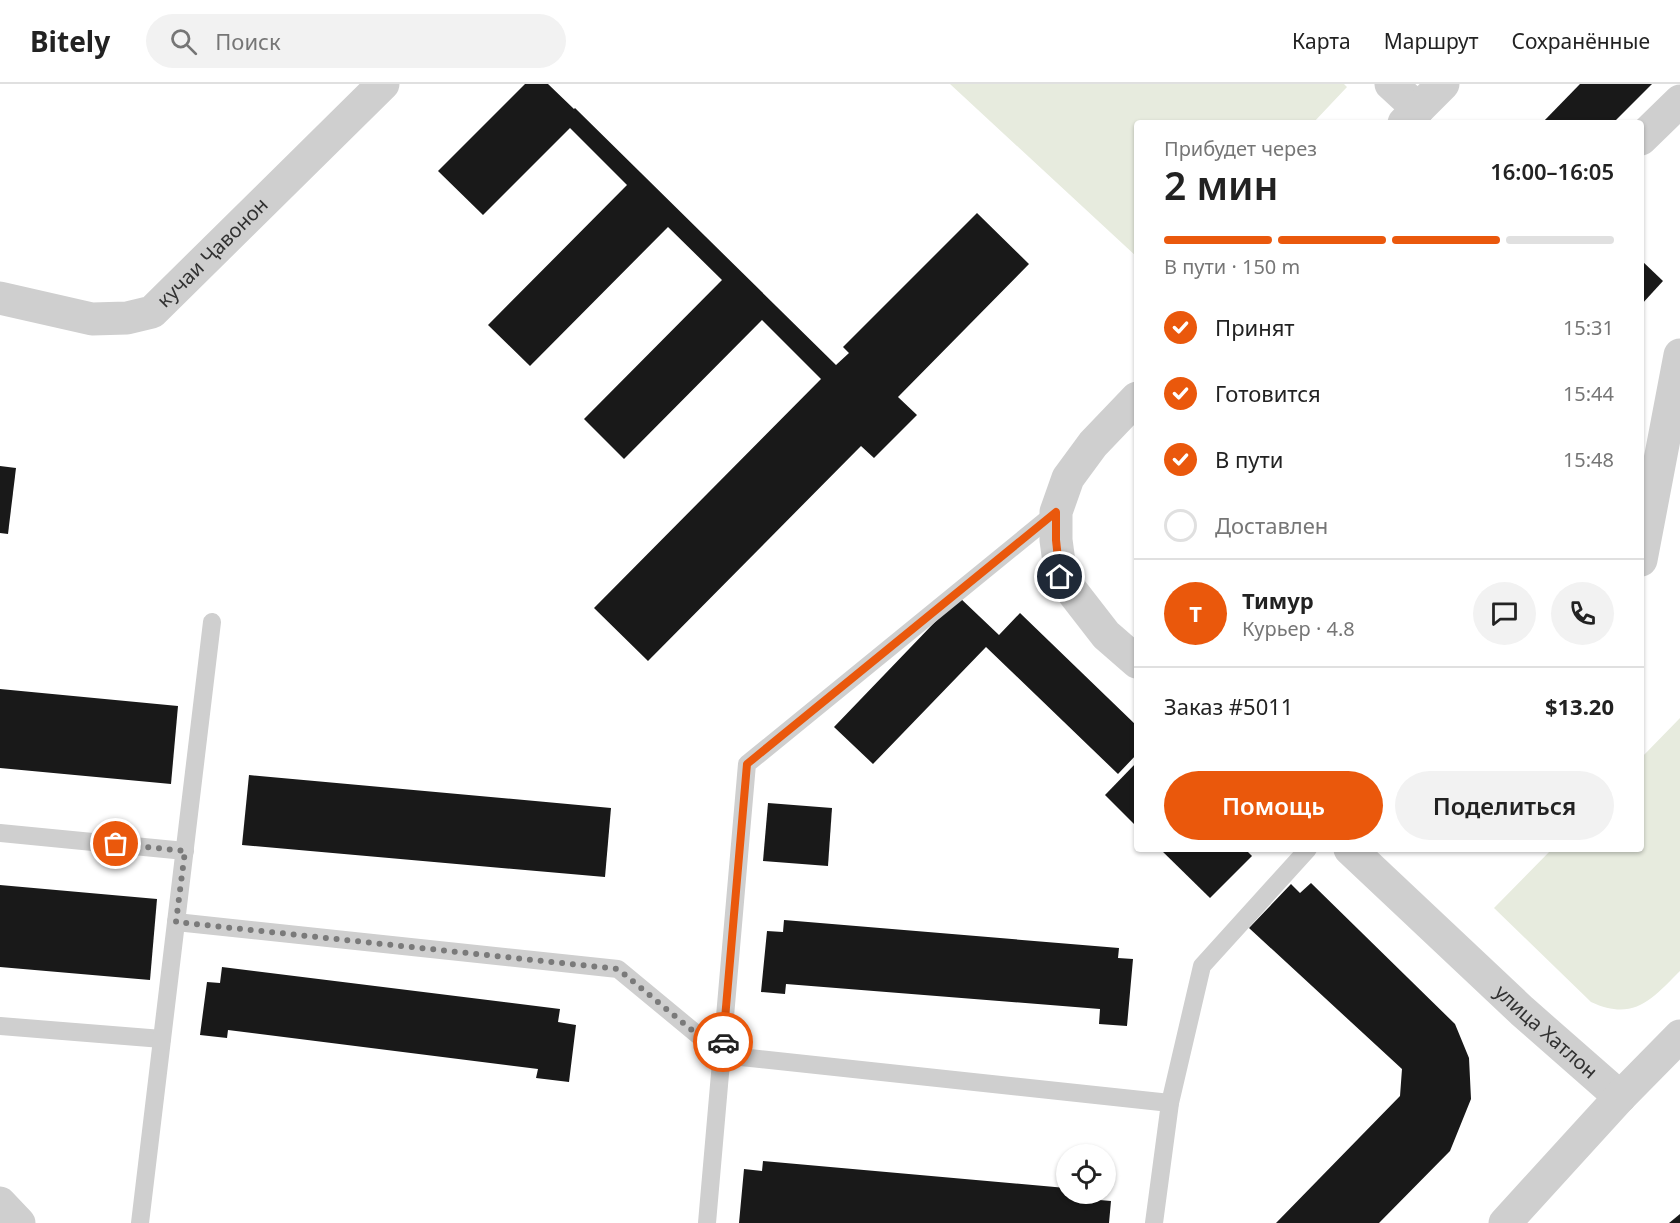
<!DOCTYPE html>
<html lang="ru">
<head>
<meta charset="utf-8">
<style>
  :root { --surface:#fff; --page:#f2f2f2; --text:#222; --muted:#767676; --line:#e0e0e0; --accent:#ea580c }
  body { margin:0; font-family:"Noto Sans",sans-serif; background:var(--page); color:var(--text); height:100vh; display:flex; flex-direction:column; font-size:22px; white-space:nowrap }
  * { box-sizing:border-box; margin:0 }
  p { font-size:20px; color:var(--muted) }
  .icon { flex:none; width:33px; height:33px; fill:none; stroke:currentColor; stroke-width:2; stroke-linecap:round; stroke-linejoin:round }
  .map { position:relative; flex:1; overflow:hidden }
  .details { position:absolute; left:1134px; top:36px; width:510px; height:732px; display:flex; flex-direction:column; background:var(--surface); border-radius:6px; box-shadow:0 2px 4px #0004 }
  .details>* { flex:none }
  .tools { position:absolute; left:1056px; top:1060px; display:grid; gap:12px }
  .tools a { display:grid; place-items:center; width:60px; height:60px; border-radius:50%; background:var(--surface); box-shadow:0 2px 4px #0004; font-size:30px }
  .pin { position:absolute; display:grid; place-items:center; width:51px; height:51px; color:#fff; margin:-26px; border:3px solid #fff; border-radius:50%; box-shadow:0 2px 6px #0007 }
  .courier { position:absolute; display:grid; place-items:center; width:60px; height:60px; margin:-30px; border:4px solid #ea580c; border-radius:50%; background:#fff; color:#222; box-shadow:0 2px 8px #0007 }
  .headline em { font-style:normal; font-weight:600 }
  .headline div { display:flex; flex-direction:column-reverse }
  .headline { display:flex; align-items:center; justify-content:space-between; height:102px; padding:0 30px }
  h1 { font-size:39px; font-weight:600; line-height:45px }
  .bar { display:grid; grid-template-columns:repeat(4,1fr); gap:9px 6px; align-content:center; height:72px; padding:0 30px }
  .bar i { height:8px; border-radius:4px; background:var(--line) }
  .bar .on { background:var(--accent) }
  .bar p { grid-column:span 4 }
  .line { display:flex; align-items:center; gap:15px; padding:0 30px; border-top:2px solid var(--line) }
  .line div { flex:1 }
  .round { display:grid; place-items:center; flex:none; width:63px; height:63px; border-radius:32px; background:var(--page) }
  ol { padding:0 30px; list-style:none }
  li { display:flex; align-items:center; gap:18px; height:66px }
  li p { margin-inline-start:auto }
  li .icon { padding:6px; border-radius:50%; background:var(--accent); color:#fff; stroke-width:4 }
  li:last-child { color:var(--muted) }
  li i { width:33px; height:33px; border:3px solid var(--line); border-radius:50% }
  .cta { display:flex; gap:12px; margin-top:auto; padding:12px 30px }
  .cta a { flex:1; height:69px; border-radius:36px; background:var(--accent); color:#fff; font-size:24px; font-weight:600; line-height:69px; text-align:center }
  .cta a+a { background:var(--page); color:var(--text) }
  header { display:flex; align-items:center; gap:36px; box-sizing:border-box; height:84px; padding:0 30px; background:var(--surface); border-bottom:2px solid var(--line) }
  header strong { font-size:28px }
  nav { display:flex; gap:33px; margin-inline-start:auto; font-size:21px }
  .search { width:420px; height:54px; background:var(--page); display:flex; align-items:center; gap:15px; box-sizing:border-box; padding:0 21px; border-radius:33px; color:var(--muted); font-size:22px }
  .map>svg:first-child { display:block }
  .green { fill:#e7ebde }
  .building { fill:#191919 }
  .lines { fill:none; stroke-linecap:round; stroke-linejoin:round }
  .service { stroke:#cfcfcf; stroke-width:18 }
  .minor { stroke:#cfcfcf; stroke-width:33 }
  .tertiary { stroke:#cfcfcf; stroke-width:33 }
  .done { stroke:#7a7a7a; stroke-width:6; stroke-dasharray:0 10.8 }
  .route { stroke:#ea580c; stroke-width:8 }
  .labels { text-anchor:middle; stroke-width:6; stroke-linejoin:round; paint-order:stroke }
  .street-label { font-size:20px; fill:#323232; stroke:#fff }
</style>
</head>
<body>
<header>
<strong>Bitely</strong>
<div class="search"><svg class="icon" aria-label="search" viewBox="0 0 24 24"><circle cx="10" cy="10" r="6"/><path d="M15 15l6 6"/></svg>Поиск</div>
<nav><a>Карта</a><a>Маршрут</a><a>Сохранённые</a></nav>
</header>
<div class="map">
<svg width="1680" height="1139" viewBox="0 0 1680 1139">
  <rect width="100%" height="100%" fill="#fff"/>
  <!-- green -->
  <g class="green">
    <polygon points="950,0 1344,0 1347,3 1313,39 1137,39 1137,173"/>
    <path d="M1680,634v253c-28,28 -46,51 -89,31l-97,-94 58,-59h89v-91z"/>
  </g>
  <!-- building -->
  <g class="building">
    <polygon points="525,0 548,0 574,25 575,24 836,281 849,269 843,263 977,129 1029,180 898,313 917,331 874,374 861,362 648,577 594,524 821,295 762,236 624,375 584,335 722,196 668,143 530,282 488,241 627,101 570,44 483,131 438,87"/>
    <polygon points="1580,0 1652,0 1613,39 1542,39"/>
    <polygon points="1641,176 1663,197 1641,221"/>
    <polygon points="0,382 16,384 8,450 0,449"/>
    <polygon points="959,513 999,551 1020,529 1137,642 1137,670 1118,690 986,563 873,680 834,643"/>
    <polygon points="0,605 178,622 171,700 0,684"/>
    <polygon points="1137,678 1137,743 1105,711"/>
    <polygon points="249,691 611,724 605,793 242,761"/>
    <polygon points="768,719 832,724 828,782 763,777"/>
    <polygon points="1160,765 1245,765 1252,772 1210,814"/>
    <polygon points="1311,799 1455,940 1469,974 1471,1015 1450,1067 1379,1139 1276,1139 1400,1012 1402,985 1249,844 1291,800 1300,809"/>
    <polygon points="0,801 157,815 150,896 0,883"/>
    <polygon points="784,836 1119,864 1118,874 1133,875 1127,942 1099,940 1100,925 786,900 785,910 761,908 767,847 783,848"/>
    <polygon points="222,883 560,925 558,938 576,941 569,998 536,994 538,985 228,946 227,954 200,951 207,898 220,899"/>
    <polygon points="763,1077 1066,1104 1066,1110 1089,1110 1088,1115 1111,1117 1109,1139 739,1139 744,1085 762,1087"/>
    <polygon points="1680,1130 1680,1139 1669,1139"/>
  </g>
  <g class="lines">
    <!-- service -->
    <g class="service">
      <polyline points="0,749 185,767"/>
      <polyline points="176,838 618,885 722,971 1170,1019"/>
      <polyline points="0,942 162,955"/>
      <polyline points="140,1139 212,538"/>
      <polyline points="707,1139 747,680 1056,428"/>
      <polyline points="1154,1139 1170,1019 1202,882 1308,765"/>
    </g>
    <!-- minor -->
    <g class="minor">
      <polyline points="1391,0 1418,25"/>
      <polyline points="1641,55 1680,17"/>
      <path id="s1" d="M0,214l92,21 35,-1 25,-6 231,-228"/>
      <polyline points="1641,476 1680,271"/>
      <polyline points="0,1119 19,1139"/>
    </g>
    <!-- tertiary -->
    <g class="tertiary">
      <polyline points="1404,39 1443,0"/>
      <polyline points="1137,314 1093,360 1068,394 1056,428 1056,456 1061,493 1106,551 1137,578"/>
      <path id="s2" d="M1350,765l172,162 98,86"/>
      <polyline points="1505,1139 1620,1013 1680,952"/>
    </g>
  </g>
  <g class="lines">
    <!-- done -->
    <polyline class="done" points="116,760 185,767 176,838 618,885 722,971 723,958"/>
    <!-- route -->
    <polyline class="route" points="723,958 747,680 1056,428 1056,456 1060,493"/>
  </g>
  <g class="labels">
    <!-- street labels -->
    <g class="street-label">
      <text dy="7" stroke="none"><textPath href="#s1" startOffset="240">кучаи Ҷавонон</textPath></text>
      <text dy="7" stroke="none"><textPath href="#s2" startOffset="268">улица Хатлон</textPath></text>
    </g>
  </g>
</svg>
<div class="tools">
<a><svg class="icon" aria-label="locate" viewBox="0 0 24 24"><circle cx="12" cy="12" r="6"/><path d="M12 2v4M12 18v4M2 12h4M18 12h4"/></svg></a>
</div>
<div class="pin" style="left:116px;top:760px;background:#ea580c"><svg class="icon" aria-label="bag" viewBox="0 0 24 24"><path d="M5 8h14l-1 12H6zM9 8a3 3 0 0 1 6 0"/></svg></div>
<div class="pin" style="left:1060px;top:493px;background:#1f2937"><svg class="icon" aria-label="home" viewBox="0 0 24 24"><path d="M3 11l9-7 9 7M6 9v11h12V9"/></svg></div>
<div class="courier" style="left:723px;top:958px"><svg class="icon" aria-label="car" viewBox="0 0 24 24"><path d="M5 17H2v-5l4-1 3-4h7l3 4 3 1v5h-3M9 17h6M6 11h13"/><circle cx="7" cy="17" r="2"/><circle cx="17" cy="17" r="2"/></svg></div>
<section class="details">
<div class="headline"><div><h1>2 мин</h1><p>Прибудет через</p></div><em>16:00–16:05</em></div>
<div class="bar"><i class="on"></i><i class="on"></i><i class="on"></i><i></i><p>В пути · 150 m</p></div>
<ol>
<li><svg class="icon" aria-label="check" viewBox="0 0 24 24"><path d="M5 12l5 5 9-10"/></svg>Принят<p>15:31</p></li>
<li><svg class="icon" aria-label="check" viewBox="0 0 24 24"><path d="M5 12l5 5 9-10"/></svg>Готовится<p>15:44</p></li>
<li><svg class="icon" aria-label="check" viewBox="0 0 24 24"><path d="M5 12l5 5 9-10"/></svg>В пути<p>15:48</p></li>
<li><i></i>Доставлен</li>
</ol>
<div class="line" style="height:108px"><b class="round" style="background:var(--accent);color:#fff">Т</b><div><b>Тимур</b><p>Курьер · 4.8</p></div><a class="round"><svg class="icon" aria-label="chat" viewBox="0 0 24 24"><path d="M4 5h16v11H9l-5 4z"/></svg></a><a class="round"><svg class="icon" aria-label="phone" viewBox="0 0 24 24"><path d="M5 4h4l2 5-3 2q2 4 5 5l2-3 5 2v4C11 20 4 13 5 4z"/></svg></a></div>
<div class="line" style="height:78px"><div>Заказ #5011</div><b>$13.20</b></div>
<div class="cta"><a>Помощь</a><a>Поделиться</a></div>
</section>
</div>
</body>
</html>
